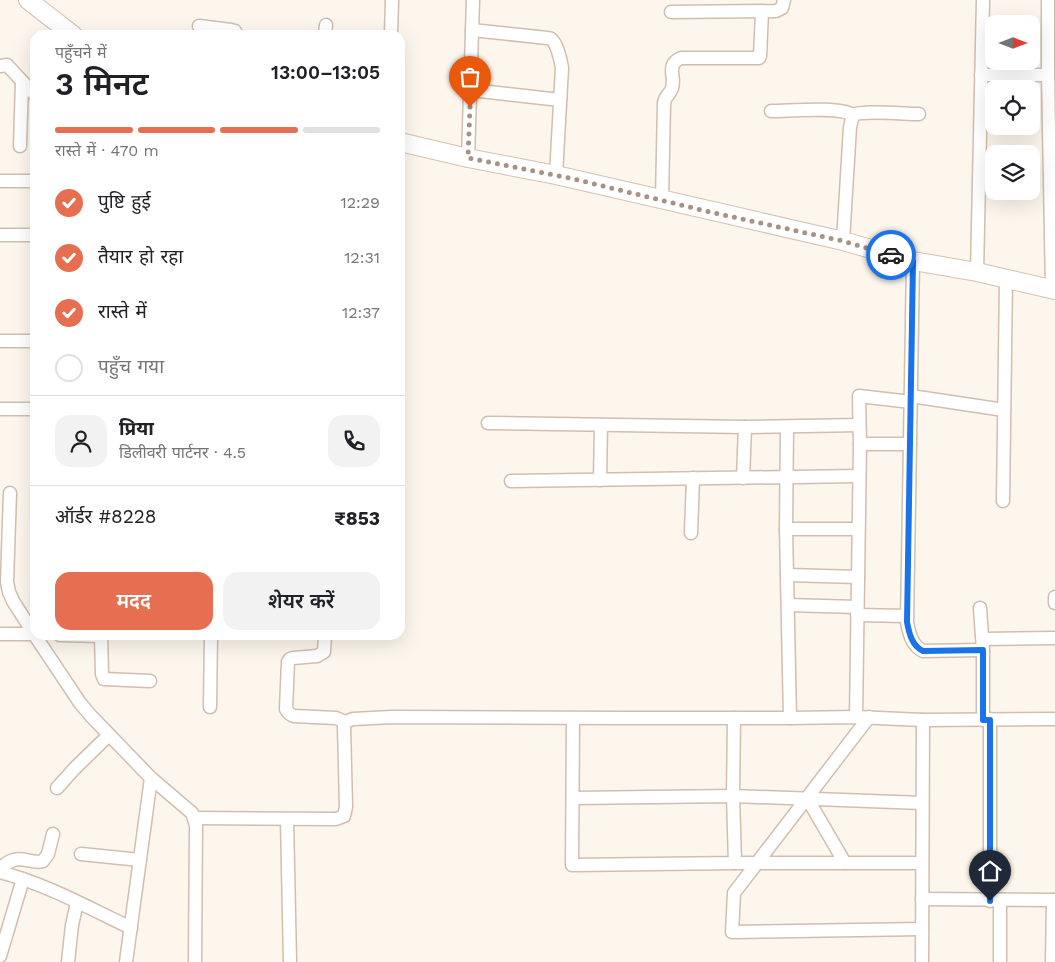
<!DOCTYPE html>
<html lang="hi">
<head>
<meta charset="utf-8">
<style>
  :root { --surface:#fff; --page:#f2f2f2; --text:#202124; --muted:#757577; --line:#e0e0e0; --accent:#e76f51 }
  body { margin:0; font-family:"Work Sans","Noto Sans Devanagari",sans-serif; background:var(--page); color:var(--text); height:100vh; display:flex; flex-direction:column; font-size:19px; white-space:nowrap }
  * { box-sizing:border-box; margin:0 }
  p { font-size:16px; color:var(--muted) }
  .icon { flex:none; width:28px; height:28px; fill:none; stroke:currentColor; stroke-width:2; stroke-linecap:round; stroke-linejoin:round }
  .map { position:relative; flex:1; overflow:hidden }
  .side { position:absolute; left:30px; top:30px; width:375px; height:610px; display:flex; flex-direction:column; background:var(--surface); border-radius:15px; box-shadow:0 5px 20px #0002 }
  .side>* { flex:none }
  .needle { width:32px; rotate:90deg }
  .controls { position:absolute; left:985px; top:15px; display:grid; gap:10px }
  .controls a { display:grid; place-items:center; width:55px; height:55px; border-radius:10px; background:var(--surface); box-shadow:0 5px 20px #0002; font-size:25px }
  .pin { position:absolute; display:grid; place-items:center; width:42px; height:42px; color:#fff; margin:-51px -21px; border-radius:50% 50% 50% 0; rotate:-45deg; box-shadow:0 0 5px #0007 }
  .pin .icon { rotate:45deg }
  .courier { position:absolute; display:grid; place-items:center; width:50px; height:50px; margin:-25px; border:4px solid #1a73e8; border-radius:50%; background:#fff; color:#222; box-shadow:0 1px 6px #0007 }
  .summary em { font-style:normal; font-weight:600 }
  .summary div { display:flex; flex-direction:column-reverse }
  .summary { display:flex; align-items:center; justify-content:space-between; height:85px; padding:0 25px }
  h1 { font-size:32px; font-weight:600; line-height:38px }
  .bar { display:grid; grid-template-columns:repeat(4,1fr); gap:8px 5px; align-content:center; height:60px; padding:0 25px }
  .bar i { height:6px; border-radius:4px; background:var(--line) }
  .bar .on { background:var(--accent) }
  .bar p { grid-column:span 4 }
  .line { display:flex; align-items:center; gap:12px; padding:0 25px; border-top:1px solid var(--line) }
  .line div { flex:1 }
  .round { display:grid; place-items:center; flex:none; width:52px; height:52px; border-radius:15px; background:var(--page) }
  ol { padding:0 25px; list-style:none }
  li { display:flex; align-items:center; gap:15px; height:55px }
  li p { margin-inline-start:auto }
  li .icon { padding:5px; border-radius:50%; background:var(--accent); color:#fff; stroke-width:4 }
  li:last-child { color:var(--muted) }
  li i { width:28px; height:28px; border:2px solid var(--line); border-radius:50% }
  .primary-button { display:flex; gap:10px; margin-top:auto; padding:10px 25px }
  .primary-button a { flex:1; height:58px; border-radius:15px; background:var(--accent); color:#fff; font-size:20px; font-weight:600; line-height:58px; text-align:center }
  .primary-button a+a { background:var(--page); color:var(--text) }
  .map>svg:first-child { display:block }
  .lines { fill:none; stroke-linecap:round; stroke-linejoin:round }
  .street-casing { stroke:#d1beb0; stroke-width:15 }
  .secondary-casing { stroke:#d6c0b0; stroke-width:20 }
  .street { stroke:#fff; stroke-width:12 }
  .secondary { stroke:#fff; stroke-width:18 }
  .done { stroke:#a89285; stroke-width:5; stroke-dasharray:0 9 }
  .route { stroke:#1a73e8; stroke-width:6 }
</style>
</head>
<body>
<div class="map">
<svg width="1055" height="962" viewBox="0 0 1055 962">
  <rect width="100%" height="100%" fill="#fdf6ec"/>
  <g class="lines">
    <!-- street casing -->
    <g class="street-casing">
      <g id="street">
        <polyline points="1048,0 1048,75 1052,289"/>
        <polyline points="671,12 776,11 782,8 784,0"/>
        <polyline points="199,26 231,30 235,31 237,35"/>
        <path d="M472,30l75,8c2,0 3,0 4,1 6,4 10,22 11,29l-6,107"/>
        <polyline points="325,35 326,25"/>
        <polyline points="391,35 392,0"/>
        <polyline points="0,66 7,65 35,95"/>
        <polyline points="981,75 1048,75"/>
        <polyline points="471,90 560,100"/>
        <path d="M771,111c19,0 68,-5 82,4"/>
        <polyline points="20,146 22,82"/>
        <polyline points="468,158 473,0"/>
        <polyline points="0,181 35,181"/>
        <path d="M662,200l2,-97c2,-9 6,-8 8,-15 4,-11 -7,-23 9,-30h78l1,-2 2,-44"/>
        <polyline points="0,235 35,235"/>
        <path d="M843,241l7,-114 3,-12c9,-5 52,-1 66,-1"/>
        <path d="M913,261l-6,361c2,11 5,24 16,29l60,-1"/>
        <polyline points="977,272 983,0"/>
        <polyline points="0,341 35,341"/>
        <polyline points="911,396 1004,410"/>
        <polyline points="0,409 35,409"/>
        <polyline points="488,423 745,427 859,425"/>
        <polyline points="787,427 786,529 790,718"/>
        <polyline points="860,444 910,444"/>
        <polyline points="743,478 745,427"/>
        <polyline points="600,480 601,425"/>
        <polyline points="511,481 859,476"/>
        <polyline points="10,493 7,582 9,592 13,601 34,634 80,703 91,716 151,778 192,813 196,825 195,962"/>
        <polyline points="1003,501 1006,279"/>
        <polyline points="786,529 858,529"/>
        <polyline points="691,533 693,478"/>
        <polyline points="787,575 858,577"/>
        <polyline points="1055,603 1055,597"/>
        <polyline points="788,605 857,607"/>
        <polyline points="980,608 983,650 983,720"/>
        <polyline points="857,615 907,616"/>
        <polyline points="0,634 35,634"/>
        <polyline points="60,635 101,636"/>
        <polyline points="101,635 102,674 104,679 150,681"/>
        <path d="M325,635l-1,17 -7,4 -24,2 -3,1 -2,3 -2,47c2,4 4,6 8,7l42,2 9,4"/>
        <polyline points="983,639 1055,638"/>
        <polyline points="210,707 211,635"/>
        <polyline points="856,717 860,444 859,396 911,402"/>
        <polyline points="869,717 734,893 732,932 922,929"/>
        <polyline points="573,718 572,865 735,863 733,796 734,718"/>
        <polyline points="990,719 990,901"/>
        <polyline points="57,788 75,768 109,735"/>
        <polyline points="573,798 733,796 922,803"/>
        <polyline points="807,798 845,863"/>
        <polyline points="195,818 336,819 344,816 346,807 344,726 345,722 353,719 392,717 619,718 790,718 856,717 923,720 1055,719"/>
        <polyline points="287,819 290,962"/>
        <polyline points="81,854 140,860"/>
        <polyline points="735,863 922,863"/>
        <path d="M0,868c4,-3 9,-7 14,-8 10,-3 19,4 29,1l5,-7 5,-20"/>
        <path d="M0,872c46,12 89,36 131,56"/>
        <polyline points="922,899 1055,900"/>
        <polyline points="0,956 23,879"/>
        <polyline points="68,962 72,925 77,903"/>
        <polyline points="126,962 151,778"/>
        <polyline points="922,962 923,720"/>
        <polyline points="1000,962 1000,900"/>
        <polyline points="1052,962 1053,900"/>
      </g>
    </g>
    <!-- secondary casing -->
    <g class="secondary-casing">
      <g id="secondary">
        <polyline points="28,0 73,35"/>
        <polyline points="400,142 468,158 556,175 843,241 913,261 977,272 1055,290"/>
      </g>
    </g>
    <!-- street -->
    <use href="#street" class="street"/>
    <!-- secondary -->
    <use href="#secondary" class="secondary"/>
  </g>
  <g class="lines">
    <!-- done -->
    <polyline class="done" points="470,107 468,158 574,179 710,212 843,241 891,255"/>
    <!-- route -->
    <path class="route" d="M891,255l22,6 -6,361c2,11 5,24 16,29l60,-1v70h7v181"/>
  </g>
</svg>
<div class="controls">
<a><svg class="needle" viewBox="-14 -14 28 28"><path d="M0-13l5 13h-10z" fill="#e53935"/><path d="M0 13l5-13h-10z" fill="#757577"/></svg></a>
<a><svg class="icon" aria-label="locate" viewBox="0 0 24 24"><circle cx="12" cy="12" r="6"/><path d="M12 2v4M12 18v4M2 12h4M18 12h4"/></svg></a>
<a><svg class="icon" aria-label="layers" viewBox="0 0 24 24"><path d="M12 4l9 5-9 5-9-5zM3 14l9 5 9-5"/></svg></a>
</div>
<div class="pin" style="left:470px;top:107px;background:#ea580c"><svg class="icon" aria-label="bag" viewBox="0 0 24 24"><path d="M5 8h14l-1 12H6zM9 8a3 3 0 0 1 6 0"/></svg></div>
<div class="pin" style="left:990px;top:901px;background:#1f2937"><svg class="icon" aria-label="home" viewBox="0 0 24 24"><path d="M3 11l9-7 9 7M6 9v11h12V9"/></svg></div>
<div class="courier" style="left:891px;top:255px"><svg class="icon" aria-label="car" viewBox="0 0 24 24"><path d="M5 17H2v-5l4-1 3-4h7l3 4 3 1v5h-3M9 17h6M6 11h13"/><circle cx="7" cy="17" r="2"/><circle cx="17" cy="17" r="2"/></svg></div>
<section class="side">
<div class="summary"><div><h1>3 मिनट</h1><p>पहुँचने में</p></div><em>13:00–13:05</em></div>
<div class="bar"><i class="on"></i><i class="on"></i><i class="on"></i><i></i><p>रास्ते में · 470 m</p></div>
<ol>
<li><svg class="icon" aria-label="check" viewBox="0 0 24 24"><path d="M5 12l5 5 9-10"/></svg>पुष्टि हुई<p>12:29</p></li>
<li><svg class="icon" aria-label="check" viewBox="0 0 24 24"><path d="M5 12l5 5 9-10"/></svg>तैयार हो रहा<p>12:31</p></li>
<li><svg class="icon" aria-label="check" viewBox="0 0 24 24"><path d="M5 12l5 5 9-10"/></svg>रास्ते में<p>12:37</p></li>
<li><i></i>पहुँच गया</li>
</ol>
<div class="line" style="height:90px"><a class="round"><svg class="icon" aria-label="person" viewBox="0 0 24 24"><circle cx="12" cy="8" r="4"/><path d="M4 21q1-7 8-7t8 7"/></svg></a><div><b>प्रिया</b><p>डिलीवरी पार्टनर · 4.5</p></div><a class="round"><svg class="icon" aria-label="phone" viewBox="0 0 24 24"><path d="M5 4h4l2 5-3 2q2 4 5 5l2-3 5 2v4C11 20 4 13 5 4z"/></svg></a></div>
<div class="line" style="height:65px"><div>ऑर्डर #8228</div><b>₹853</b></div>
<div class="primary-button"><a>मदद</a><a>शेयर करें</a></div>
</section>
</div>
</body>
</html>
